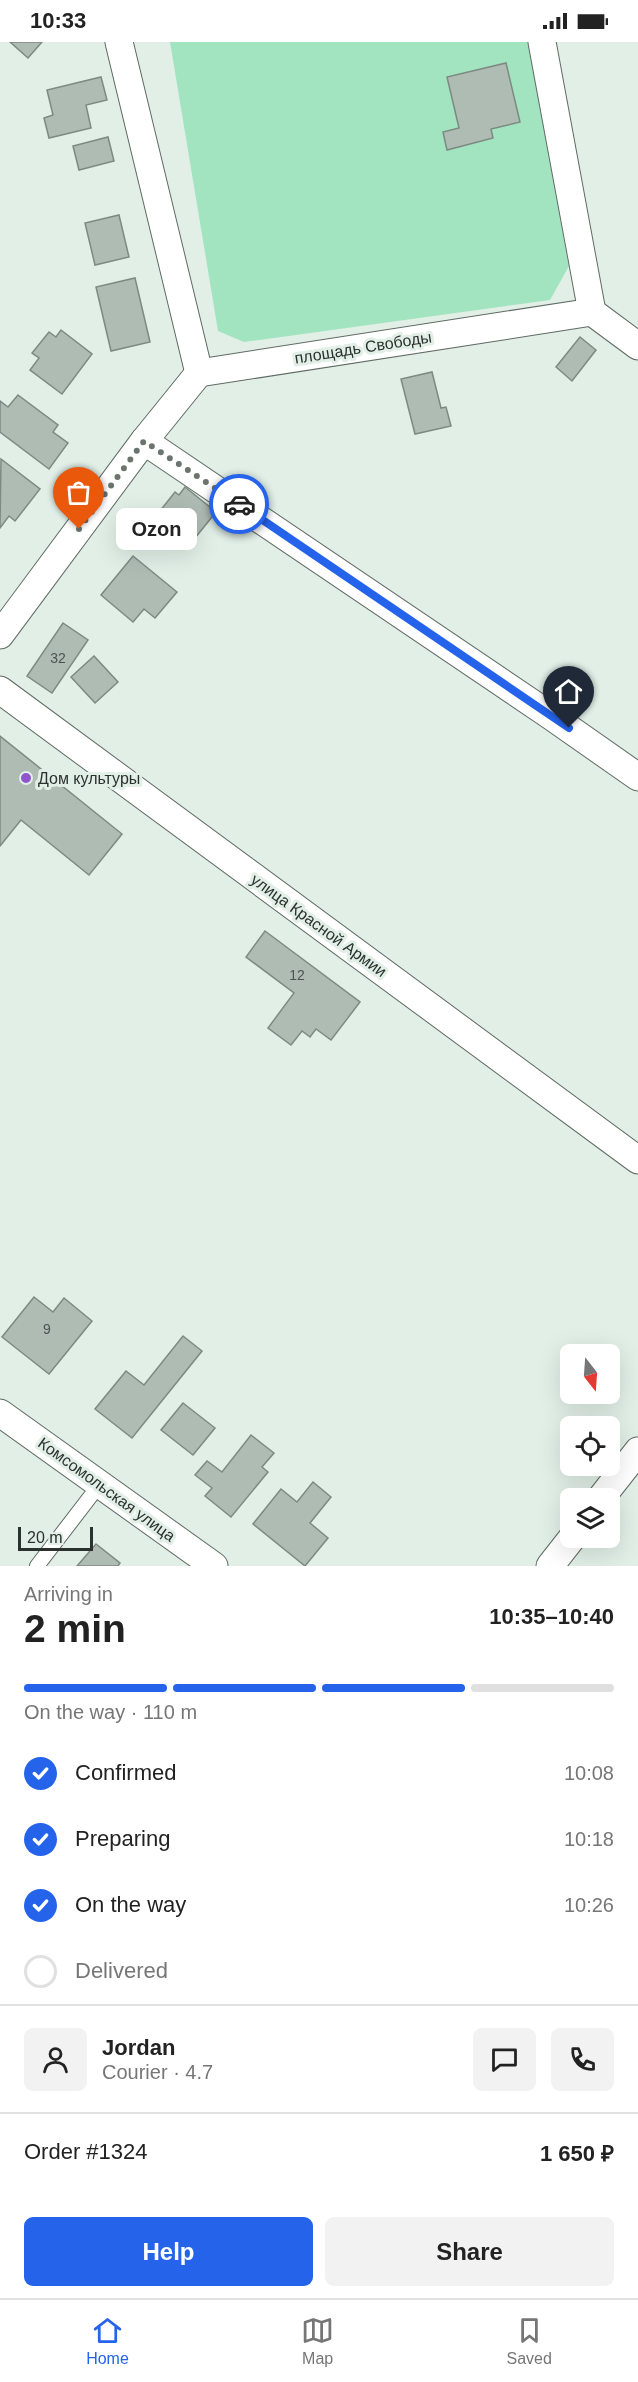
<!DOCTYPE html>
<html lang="en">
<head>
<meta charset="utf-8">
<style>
  :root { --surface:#fff; --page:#f2f2f2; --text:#222; --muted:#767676; --line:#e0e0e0; --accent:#2563eb }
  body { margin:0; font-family:Helvetica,sans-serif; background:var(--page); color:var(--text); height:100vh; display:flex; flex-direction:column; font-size:22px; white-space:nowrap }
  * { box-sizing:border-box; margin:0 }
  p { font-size:20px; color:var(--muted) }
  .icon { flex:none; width:33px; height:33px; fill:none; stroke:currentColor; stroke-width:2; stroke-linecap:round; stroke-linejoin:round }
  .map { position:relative; height:1524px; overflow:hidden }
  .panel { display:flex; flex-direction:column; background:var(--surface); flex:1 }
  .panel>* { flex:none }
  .needle { width:39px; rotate:163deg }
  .controls { position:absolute; left:560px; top:1302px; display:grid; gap:12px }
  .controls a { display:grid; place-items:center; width:60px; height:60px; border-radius:9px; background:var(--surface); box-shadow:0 6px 24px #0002; font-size:30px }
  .scale { position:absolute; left:18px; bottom:15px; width:75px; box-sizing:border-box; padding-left:6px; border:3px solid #2b312d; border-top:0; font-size:16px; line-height:21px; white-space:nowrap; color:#2b312d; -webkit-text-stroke:4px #e1efe7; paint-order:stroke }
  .pin { position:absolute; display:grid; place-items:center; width:51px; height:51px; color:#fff; margin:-62px -26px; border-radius:50% 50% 50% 0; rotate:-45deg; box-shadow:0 0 6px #0007 }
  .pin .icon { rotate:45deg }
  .courier { position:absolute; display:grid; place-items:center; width:60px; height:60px; margin:-30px; border:4px solid #2563eb; border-radius:50%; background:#fff; color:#222; box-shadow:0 2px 8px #0007 }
  .bubble { position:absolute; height:42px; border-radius:9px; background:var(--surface); box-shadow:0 6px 24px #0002; font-size:20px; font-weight:600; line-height:42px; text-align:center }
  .head em { font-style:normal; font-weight:600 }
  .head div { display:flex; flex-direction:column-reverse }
  .head { display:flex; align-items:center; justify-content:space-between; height:102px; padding:0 24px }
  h1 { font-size:39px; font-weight:600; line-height:45px }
  .bar { display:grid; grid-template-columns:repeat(4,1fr); gap:9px 6px; align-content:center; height:72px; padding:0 24px }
  .bar i { height:8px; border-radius:4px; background:var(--line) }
  .bar .current { background:var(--accent) }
  .bar p { grid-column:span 4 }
  .line { display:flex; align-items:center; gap:15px; padding:0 24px; border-top:2px solid var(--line) }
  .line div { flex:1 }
  .round { display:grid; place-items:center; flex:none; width:63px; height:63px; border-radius:9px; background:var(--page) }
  ol { padding:0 24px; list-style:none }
  li { display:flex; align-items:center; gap:18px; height:66px }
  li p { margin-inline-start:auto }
  li .icon { padding:6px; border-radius:50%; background:var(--accent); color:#fff; stroke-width:4 }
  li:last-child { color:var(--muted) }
  li i { width:33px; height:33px; border:3px solid var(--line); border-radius:50% }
  .action { display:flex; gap:12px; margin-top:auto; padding:12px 24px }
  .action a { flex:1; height:69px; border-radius:9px; background:var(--accent); color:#fff; font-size:24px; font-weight:600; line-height:69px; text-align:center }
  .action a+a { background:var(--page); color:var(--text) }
  .status { display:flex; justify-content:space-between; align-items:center; height:42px; padding:0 30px; background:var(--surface); direction:ltr }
  .status svg { height:16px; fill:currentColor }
  .tab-bar { display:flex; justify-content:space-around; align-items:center; height:84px; border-top:2px solid var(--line); background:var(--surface); font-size:16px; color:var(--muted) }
  .tab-bar a { display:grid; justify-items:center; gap:3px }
  .tab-bar .current { color:var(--accent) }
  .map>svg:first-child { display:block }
  .green { fill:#a2e4c0 }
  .building { fill:#afbcb4; stroke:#7d8a82; stroke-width:1.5 }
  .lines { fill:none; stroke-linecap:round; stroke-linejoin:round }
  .service-casing { stroke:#5f6b64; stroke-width:16 }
  .minor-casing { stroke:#5f6b64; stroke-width:29 }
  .service { stroke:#fff; stroke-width:14 }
  .minor { stroke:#fff; stroke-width:27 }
  .done { stroke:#6b746e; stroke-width:6; stroke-dasharray:0 10.8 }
  .route { stroke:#2563eb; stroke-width:8 }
  .poi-dot { fill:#8f55cc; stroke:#e1efe7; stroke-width:2 }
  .labels { text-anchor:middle; stroke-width:6; stroke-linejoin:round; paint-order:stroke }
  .number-label { font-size:14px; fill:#4c544f }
  .street-label { font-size:16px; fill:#2b312d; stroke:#e1efe7 }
  .poi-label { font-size:16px; fill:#2b312d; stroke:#e1efe7; text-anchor:start }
</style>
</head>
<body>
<div class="status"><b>10:33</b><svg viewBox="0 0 49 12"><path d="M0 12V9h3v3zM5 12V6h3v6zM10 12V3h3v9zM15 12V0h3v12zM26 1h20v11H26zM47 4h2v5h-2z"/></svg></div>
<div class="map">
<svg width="638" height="1524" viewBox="0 0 638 1524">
  <rect width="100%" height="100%" fill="#e1efe7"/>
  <!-- green -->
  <polygon class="green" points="170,0 528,0 569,224 550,258 244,300 218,289"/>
  <!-- building -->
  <g class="building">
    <polygon points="10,0 42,0 28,16"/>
    <polygon points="506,21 520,80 491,87 493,96 447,108 443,90 459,86 447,35"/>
    <polygon points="101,35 107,58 86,63 91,86 49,96 44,76 53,73 47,48"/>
    <polygon points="108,95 114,119 79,128 73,104"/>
    <polygon points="119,173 129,215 95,223 85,181"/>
    <polygon points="135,236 150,300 111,309 96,245"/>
    <polygon points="61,288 92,312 62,352 30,328 39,316 32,311 49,290 56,295"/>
    <polygon points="580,295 596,308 572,339 556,325"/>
    <polygon points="432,330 441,366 446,365 451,384 415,392 401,337"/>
    <polygon points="18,353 58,383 53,390 68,401 49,427 0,390 0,359 8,365"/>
    <polygon points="1,417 40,447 15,479 9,474 0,486"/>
    <polygon points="185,445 216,470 187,506 152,479 175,450 179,453"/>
    <polygon points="133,514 177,550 155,576 144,567 133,580 101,553"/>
    <polygon points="63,581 88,598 52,651 27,634"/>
    <polygon points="94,614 118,640 95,661 71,635"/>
    <polygon points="0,694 122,792 89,833 21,778 0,804"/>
    <polygon points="265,889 360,960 331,998 316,987 310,995 302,989 291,1003 268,986 294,951 246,915"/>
    <polygon points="34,1255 53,1270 64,1256 92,1279 49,1332 2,1295"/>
    <polygon points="183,1294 202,1309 132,1396 95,1367 126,1329 144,1343"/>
    <polygon points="183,1361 215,1386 193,1413 161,1388"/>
    <polygon points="251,1393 274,1411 262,1425 268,1430 231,1475 205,1454 212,1446 195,1433 207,1419 222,1430"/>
    <polygon points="313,1440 331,1455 310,1481 328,1496 305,1524 253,1482 281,1447 297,1460"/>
    <polygon points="96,1502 120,1521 118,1524 77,1524"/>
  </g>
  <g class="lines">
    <!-- service casing -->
    <g class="service-casing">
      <polyline id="service" points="37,1524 100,1442"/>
    </g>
    <!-- minor casing -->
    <g class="minor-casing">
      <g id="minor">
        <polyline points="119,0 199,331"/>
        <polyline points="542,0 592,270"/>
        <polyline points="592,270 638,304"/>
        <polyline points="199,331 592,270"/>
        <polyline points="144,399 551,674 638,735"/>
        <polyline points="0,593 144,399 199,331"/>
        <polyline points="0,648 638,1118"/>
        <polyline points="0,1371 214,1524"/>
        <polyline points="601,1456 638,1409"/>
        <polyline points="550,1524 572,1496"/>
      </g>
    </g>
    <!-- service -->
    <use href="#service" class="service"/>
    <!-- minor -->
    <use href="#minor" class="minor"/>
  </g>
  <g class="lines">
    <!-- done -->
    <polyline class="done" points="79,487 144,399 239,462"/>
    <!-- route -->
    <polyline class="route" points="239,462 569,686"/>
  </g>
  <!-- markers -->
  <circle class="poi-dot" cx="26" cy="736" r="6"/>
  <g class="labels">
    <!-- number labels -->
    <g class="number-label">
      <text x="58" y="621">32</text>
      <text x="297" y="938">12</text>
      <text x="47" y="1292">9</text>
    </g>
    <!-- street labels -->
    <g class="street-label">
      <text transform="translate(363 305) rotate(-9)" y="6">площадь Свободы</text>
      <text transform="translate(319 883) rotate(36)" y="6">улица Красной Армии</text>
      <text transform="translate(107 1447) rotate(36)" y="6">Комсомольская улица</text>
    </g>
    <!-- poi labels -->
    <g class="poi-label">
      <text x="38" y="742">Дом культуры</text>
    </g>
  </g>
</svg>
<div class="controls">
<a><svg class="needle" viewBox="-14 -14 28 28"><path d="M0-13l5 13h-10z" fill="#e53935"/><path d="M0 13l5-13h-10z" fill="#767676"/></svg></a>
<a><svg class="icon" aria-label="locate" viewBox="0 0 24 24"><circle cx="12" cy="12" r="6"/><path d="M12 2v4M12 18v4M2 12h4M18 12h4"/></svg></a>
<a><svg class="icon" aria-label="layers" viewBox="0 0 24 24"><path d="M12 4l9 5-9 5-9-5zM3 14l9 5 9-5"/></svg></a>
</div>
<div class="scale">20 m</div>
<div class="pin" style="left:79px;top:487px;background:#ea580c"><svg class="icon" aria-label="bag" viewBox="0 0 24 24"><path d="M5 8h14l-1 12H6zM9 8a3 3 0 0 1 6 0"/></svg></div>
<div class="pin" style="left:569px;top:686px;background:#1f2937"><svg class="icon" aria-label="home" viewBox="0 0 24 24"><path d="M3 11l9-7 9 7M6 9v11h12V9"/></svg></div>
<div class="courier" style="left:239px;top:462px"><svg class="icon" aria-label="car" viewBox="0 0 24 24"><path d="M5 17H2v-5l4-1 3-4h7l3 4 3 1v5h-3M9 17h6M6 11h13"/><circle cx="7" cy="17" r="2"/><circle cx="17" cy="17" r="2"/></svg></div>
<div class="bubble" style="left:116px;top:466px;width:81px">Ozon</div>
</div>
<section class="panel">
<div class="head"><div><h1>2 min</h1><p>Arriving in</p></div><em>10:35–10:40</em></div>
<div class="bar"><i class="current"></i><i class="current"></i><i class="current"></i><i></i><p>On the way · 110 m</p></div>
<ol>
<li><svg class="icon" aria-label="check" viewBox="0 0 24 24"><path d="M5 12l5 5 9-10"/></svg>Confirmed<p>10:08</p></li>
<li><svg class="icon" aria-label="check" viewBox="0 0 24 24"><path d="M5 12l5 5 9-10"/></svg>Preparing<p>10:18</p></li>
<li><svg class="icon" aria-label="check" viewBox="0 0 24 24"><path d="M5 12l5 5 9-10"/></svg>On the way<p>10:26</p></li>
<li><i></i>Delivered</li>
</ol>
<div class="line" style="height:108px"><a class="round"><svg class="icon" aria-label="person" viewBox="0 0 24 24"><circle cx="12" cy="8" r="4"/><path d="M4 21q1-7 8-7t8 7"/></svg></a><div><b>Jordan</b><p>Courier · 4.7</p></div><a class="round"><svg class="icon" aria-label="chat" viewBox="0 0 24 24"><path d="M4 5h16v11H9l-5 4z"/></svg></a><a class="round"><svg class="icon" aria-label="phone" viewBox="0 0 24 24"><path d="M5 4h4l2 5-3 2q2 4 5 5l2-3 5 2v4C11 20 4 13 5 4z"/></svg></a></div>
<div class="line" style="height:78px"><div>Order #1324</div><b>1 650 ₽</b></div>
<div class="action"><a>Help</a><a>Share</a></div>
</section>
<nav class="tab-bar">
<a class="current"><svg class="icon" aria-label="home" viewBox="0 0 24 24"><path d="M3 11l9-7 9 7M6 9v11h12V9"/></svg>Home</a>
<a><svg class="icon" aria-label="map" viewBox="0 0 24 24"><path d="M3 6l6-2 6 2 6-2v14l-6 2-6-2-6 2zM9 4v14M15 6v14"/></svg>Map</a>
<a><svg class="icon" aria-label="saved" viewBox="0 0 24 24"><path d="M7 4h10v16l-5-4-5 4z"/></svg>Saved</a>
</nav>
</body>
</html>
